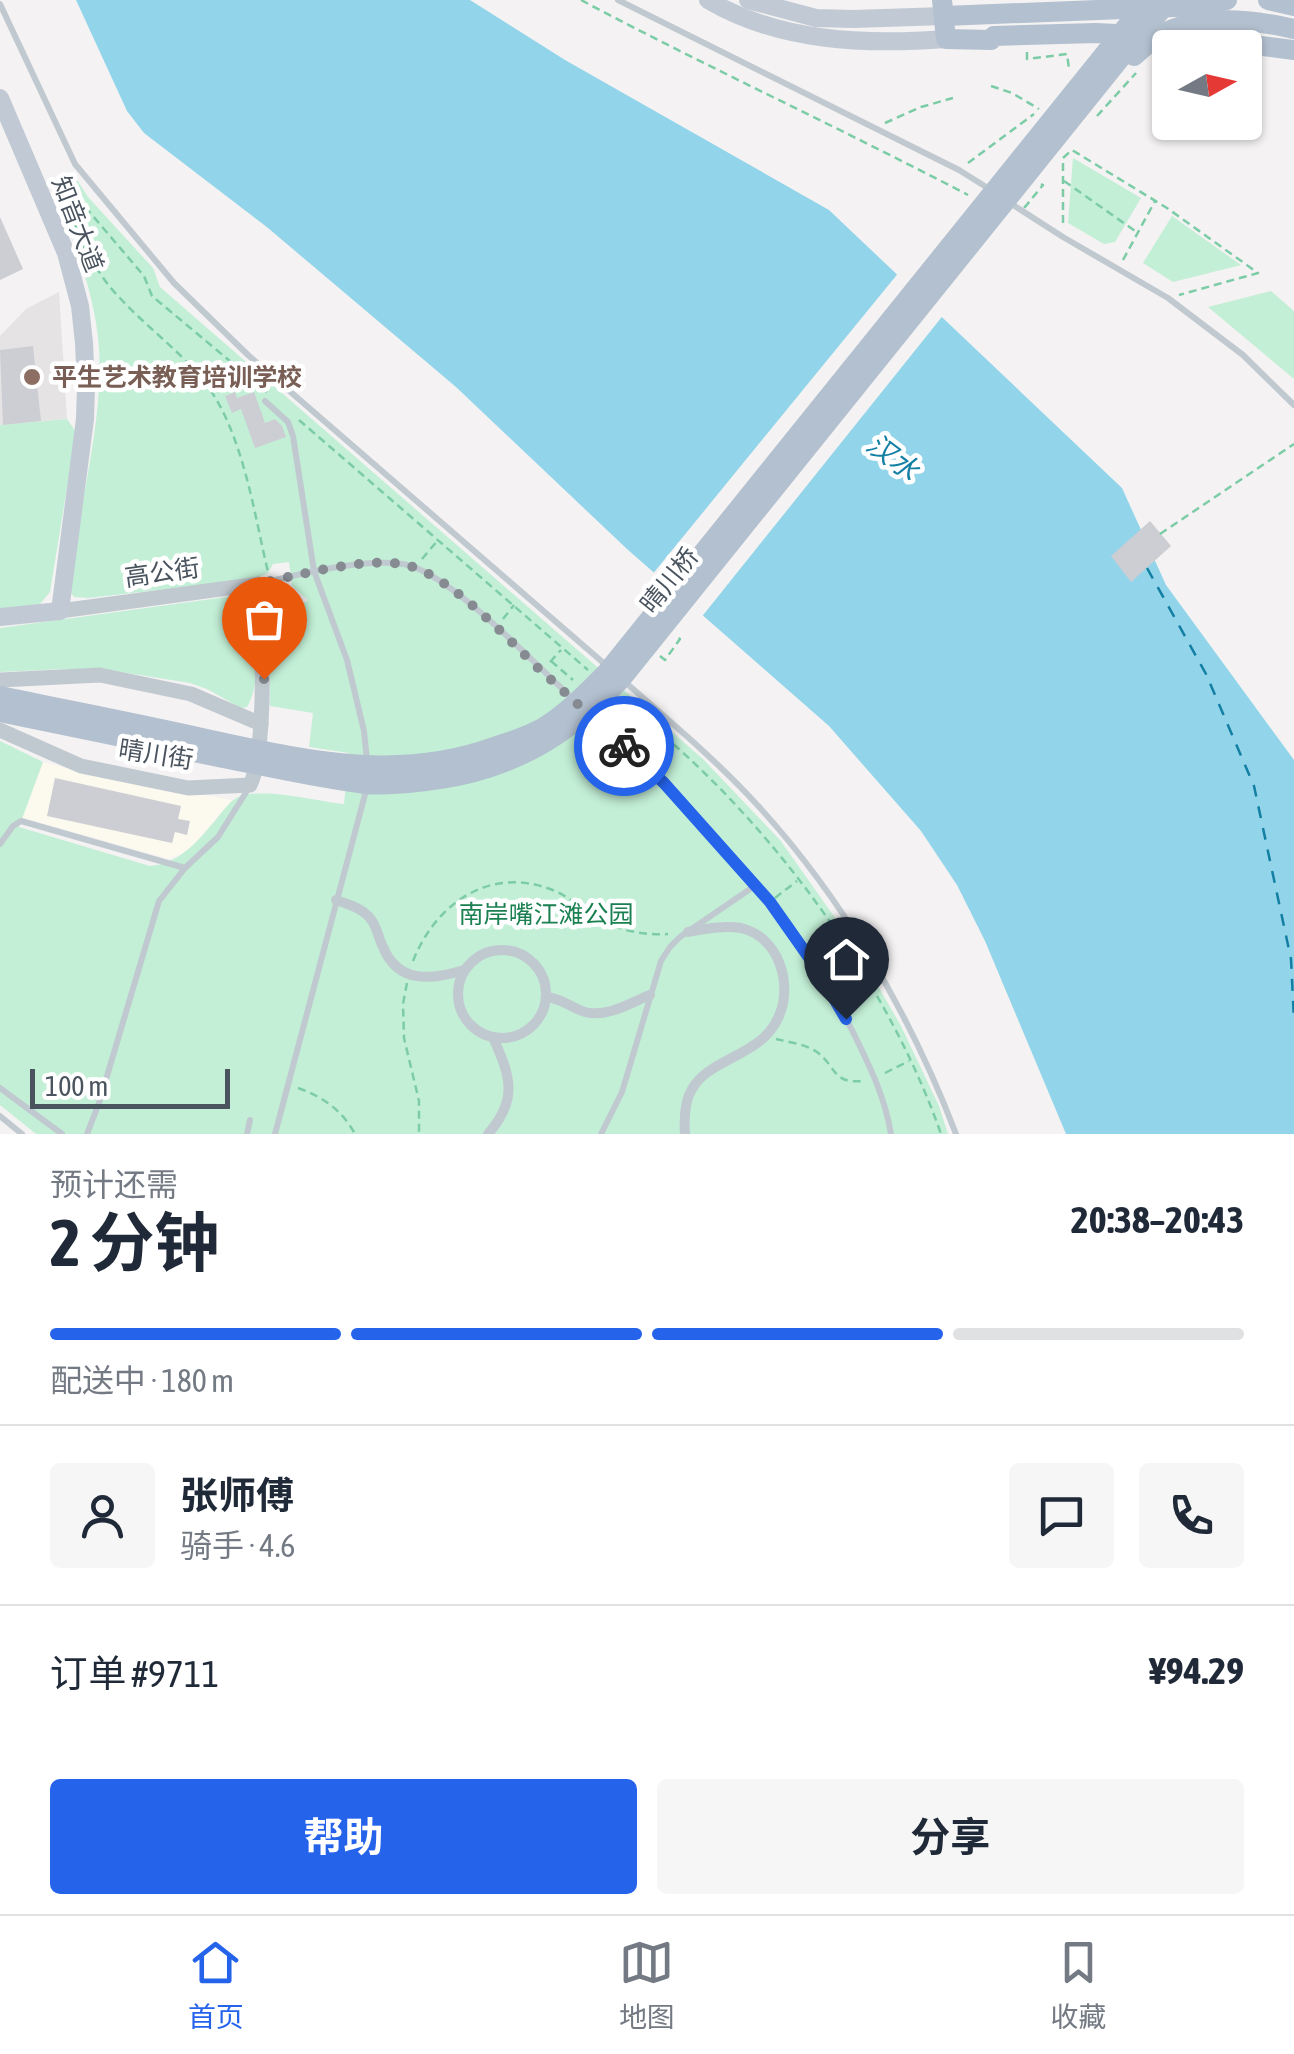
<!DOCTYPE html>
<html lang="zh">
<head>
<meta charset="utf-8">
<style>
  :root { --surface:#fff; --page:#f6f6f7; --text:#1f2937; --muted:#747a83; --line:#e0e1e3; --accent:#2563eb }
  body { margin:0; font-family:"Asap Condensed","Noto Sans SC",sans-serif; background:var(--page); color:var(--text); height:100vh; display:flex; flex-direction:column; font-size:38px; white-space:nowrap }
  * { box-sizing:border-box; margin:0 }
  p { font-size:32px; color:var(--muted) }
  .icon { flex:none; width:55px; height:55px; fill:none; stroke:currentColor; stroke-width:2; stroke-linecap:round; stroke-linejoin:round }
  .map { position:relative; height:1134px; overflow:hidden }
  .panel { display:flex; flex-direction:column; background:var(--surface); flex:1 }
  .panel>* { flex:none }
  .needle { width:65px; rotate:82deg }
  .controls { position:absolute; left:1152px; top:30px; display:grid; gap:20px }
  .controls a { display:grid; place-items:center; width:110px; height:110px; border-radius:10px; background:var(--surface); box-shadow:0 2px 8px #0004; font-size:50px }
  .scale { position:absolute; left:30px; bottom:25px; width:200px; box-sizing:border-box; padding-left:10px; border:5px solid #4a545f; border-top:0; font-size:28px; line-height:35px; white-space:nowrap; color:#4a545f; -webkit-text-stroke:8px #fff; paint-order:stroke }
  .pin { position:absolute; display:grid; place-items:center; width:85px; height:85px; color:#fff; margin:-102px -42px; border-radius:50% 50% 50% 0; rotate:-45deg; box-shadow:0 0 10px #0007 }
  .pin .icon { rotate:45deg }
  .courier { position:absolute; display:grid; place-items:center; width:100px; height:100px; margin:-50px; border:8px solid #2563eb; border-radius:50%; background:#fff; color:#222; box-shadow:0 2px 12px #0007 }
  .head em { font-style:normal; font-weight:700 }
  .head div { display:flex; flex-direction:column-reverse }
  .head { display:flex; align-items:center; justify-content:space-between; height:170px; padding:0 50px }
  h1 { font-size:65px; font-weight:700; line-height:75px }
  .bar { display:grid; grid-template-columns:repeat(4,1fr); gap:15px 10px; align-content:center; height:120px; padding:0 50px }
  .bar i { height:12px; border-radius:8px; background:var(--line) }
  .bar .current { background:var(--accent) }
  .bar p { grid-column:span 4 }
  .line { display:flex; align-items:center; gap:25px; padding:0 50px; border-top:2px solid var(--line) }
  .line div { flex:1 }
  .round { display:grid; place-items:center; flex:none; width:105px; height:105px; border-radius:10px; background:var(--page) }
  .primary-button { display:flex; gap:20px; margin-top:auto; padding:20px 50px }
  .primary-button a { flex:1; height:115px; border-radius:10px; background:var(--accent); color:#fff; font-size:40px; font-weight:700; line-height:115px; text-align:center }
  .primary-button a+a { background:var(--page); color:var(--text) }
  .tab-bar { display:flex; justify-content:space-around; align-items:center; height:140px; border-top:2px solid var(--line); background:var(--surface); font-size:28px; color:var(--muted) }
  .tab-bar a { display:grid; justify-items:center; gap:5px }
  .tab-bar .current { color:var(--accent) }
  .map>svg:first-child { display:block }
  .commercial { fill:#fcf9ee }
  .education { fill:#e5e3e4 }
  .green { fill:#c3efd6 }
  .water { fill:#92d5ea }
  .pier { fill:#f4f2f2 }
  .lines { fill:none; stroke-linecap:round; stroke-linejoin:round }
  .ferry { stroke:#127fa3; stroke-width:2.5; stroke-dasharray:12 10; stroke-linecap:butt }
  .building { fill:#ccced4 }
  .path { stroke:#7ccca7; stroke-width:2.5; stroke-dasharray:8 5; stroke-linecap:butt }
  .service { stroke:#c1c9d0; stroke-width:6 }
  .pedestrian { stroke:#c1c9d0; stroke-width:10 }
  .tertiary { stroke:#c1c9d0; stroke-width:15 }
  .secondary { stroke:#c1cad4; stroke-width:18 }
  .primary { stroke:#b3c0cf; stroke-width:20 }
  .path-bridge { stroke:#7ccca7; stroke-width:2.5; stroke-dasharray:8 5; stroke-linecap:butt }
  .primary-bridge { stroke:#b3c0cf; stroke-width:20 }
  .done { stroke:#868b92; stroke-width:10; stroke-dasharray:0 18 }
  .route { stroke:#2563eb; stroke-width:12 }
  .education-dot { fill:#8d6e63; stroke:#fff; stroke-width:4 }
  .labels { text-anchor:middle; stroke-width:9; stroke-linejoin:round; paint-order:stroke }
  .street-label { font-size:25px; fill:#4a545f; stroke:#fff }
  .education-label { font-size:25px; font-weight:bold; fill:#785e54; stroke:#fff; text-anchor:start }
  .park-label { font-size:25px; fill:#1b8051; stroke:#fff }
  .water-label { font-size:28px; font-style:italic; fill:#127fa3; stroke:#fff }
</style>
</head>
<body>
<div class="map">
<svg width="1294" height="1134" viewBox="0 0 1294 1134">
  <rect width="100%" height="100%" fill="#f4f2f2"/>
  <!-- commercial -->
  <polygon class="commercial" points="43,762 89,774 232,800 188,851 169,859 21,817"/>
  <!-- education -->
  <polygon class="education" points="59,292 67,419 0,425 0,336 26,309"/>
  <!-- green -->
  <g class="green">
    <polygon points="1073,158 1141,198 1115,242 1104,244 1068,223"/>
    <path d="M72,172l16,25 65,71 7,19 543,472 77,81 75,106 46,80 38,80 9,28h-912l-36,-29v-364l43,21 -24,65 131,39c30,-2 50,-27 68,-49 7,-8 13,-18 23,-21 27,-8 75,5 103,8l5,-51 -40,-6 4,-34 -43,-7v-86l29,-4 -1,-9 10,-7 -16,-14 -3,-24 -16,2 -5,9 -13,6 -167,19 -14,-1 -3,-4c4,-82 33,-163 28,-245 -3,-46 -20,-90 -33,-134l13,-5 -14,-32z"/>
    <polygon points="1172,216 1241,265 1173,282 1143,263"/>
    <polygon points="1271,291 1294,311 1294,379 1208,307"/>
    <polygon points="67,419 76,432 50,592 40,604 0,609 0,425"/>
    <path d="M248,594c6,32 16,85 -1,113l-6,1 -34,-19 -17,-6 -81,-13 -46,-1 -63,3v-44z"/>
  </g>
  <!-- water -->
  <polygon class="water" points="76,0 470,0 565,60 829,210 1122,488 1166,585 1294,760 1294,1134 1066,1134 985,941 957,885 921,831 829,726 627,549 456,387 268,228 144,133 127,111"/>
  <!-- pier -->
  <polygon class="pier" points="900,271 945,313 700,619 651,576"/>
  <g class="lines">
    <!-- ferry -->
    <polyline class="ferry" points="1147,568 1206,674 1254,786 1291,959 1294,1020"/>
  </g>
  <!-- building -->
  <g class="building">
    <polygon points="0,217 23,269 0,280"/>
    <polygon points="33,346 41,421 3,425 0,350"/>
    <polygon points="235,392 237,398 254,392 265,423 275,419 282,426 286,437 255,448 241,409 232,413 225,396"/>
    <polygon points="1150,521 1171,546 1131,582 1111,556"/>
    <polygon points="284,592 284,597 298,607 299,616 272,619 270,594"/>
    <polygon points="55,778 181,806 178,819 190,821 187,835 175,832 172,843 47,816"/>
  </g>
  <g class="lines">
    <!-- path -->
    <g class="path">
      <path d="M581,0c128,68 259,128 387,195"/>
      <polyline points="1027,52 1027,59 1067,54 1069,69"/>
      <polyline points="991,86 1012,93 1039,109"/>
      <polyline points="885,123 921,107 953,98"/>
      <polyline points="968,163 1034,114"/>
      <polyline points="67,173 81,202 144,276 152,296 267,392"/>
      <polyline points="1064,181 1138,233"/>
      <polyline points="79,203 68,207 83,244"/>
      <polyline points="1063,223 1063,158 1072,150 1167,208 1258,273 1179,295"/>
      <path d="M82,247l2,-1c10,18 20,36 35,51 27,30 62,54 87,87 37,49 48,129 62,188"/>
      <polyline points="1123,260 1155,201"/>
      <polyline points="299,420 588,670"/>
      <polyline points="1160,534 1294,444"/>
      <polyline points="422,559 438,540"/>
      <polyline points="503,619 514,605"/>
      <polyline points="550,662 561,650"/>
      <path d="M624,702c23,20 47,39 69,60 104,98 201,237 248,372"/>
      <polyline points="630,742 648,722"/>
      <polyline points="775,898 797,881"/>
      <polyline points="824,959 845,945"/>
      <path d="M413,961c23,-58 78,-97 142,-70 12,5 21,13 32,21 24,16 52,24 81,22"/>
      <polyline points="407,983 403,1004 404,1038 419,1101 419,1134"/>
      <path d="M776,1039c13,3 29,5 41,13 20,15 15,32 46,29"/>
      <polyline points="885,1073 909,1061"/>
      <path d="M298,1088c25,9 44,22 57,46"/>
    </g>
    <!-- service -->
    <g class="service">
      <polyline points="618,0 959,170 991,190"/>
      <polyline points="0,4 75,164 174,283 248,355 607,666"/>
      <polyline points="1010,203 1063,237 1168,298 1243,355 1294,405"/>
      <polyline points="265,401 288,422 293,436 314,571 347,660 364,731 367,760"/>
      <path d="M259,584c40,-10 104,-26 144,-20 44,6 136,104 172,137"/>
      <path d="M624,681c42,37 85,73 124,114 91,96 161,216 208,339"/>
      <path d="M591,716c102,94 199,194 263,318 16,33 31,63 37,100"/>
      <polyline points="0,844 13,826 21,821 185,868 218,837 250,786"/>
      <polyline points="0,1088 62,1134"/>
      <polyline points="0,1116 22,1134"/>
      <polyline points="87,1134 99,1103 159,901 185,868"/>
      <polyline points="247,1134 250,1120"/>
      <polyline points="275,1134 367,787"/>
      <polyline points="601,1134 622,1092 661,961 670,947 680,937 756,885"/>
    </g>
    <!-- pedestrian -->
    <g class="pedestrian">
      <path d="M336,900c12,4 26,8 34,18 7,8 8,19 13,29 15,37 49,33 81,23"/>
      <circle cx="502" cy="994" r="44"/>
      <path d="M546,997c16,1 25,11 39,15 22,6 45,-9 65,-17"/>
      <path d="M488,1134c31,-35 22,-58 5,-97"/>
      <path d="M685,1134c-1,-15 -1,-32 7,-45 18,-32 70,-32 87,-73 14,-32 0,-79 -38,-88 -17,-3 -36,1 -53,4"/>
    </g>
    <!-- tertiary -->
    <g class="tertiary">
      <polyline points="0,680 100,675 191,694 261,724"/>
      <path d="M0,730l81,36 107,22 62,-3c9,-19 9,-41 11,-61 3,-48 1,-93 -3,-140l-198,27"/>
    </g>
    <!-- secondary -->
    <g class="secondary">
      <path d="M708,0c71,42 157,45 238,39"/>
      <polyline points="748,0 816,18 853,19 944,16"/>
      <polyline points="0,98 66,253 80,306 84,343 86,386 85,419 60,611 0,617"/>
    </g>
    <!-- primary -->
    <g class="primary">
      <polyline points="942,0 946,39 991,40 994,36 1096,33 1198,38 1294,50"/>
      <polyline points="1268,0 1294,6"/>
      <polyline points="944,16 1200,6 1227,0"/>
    </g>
    <!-- path-bridge -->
    <g class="path-bridge">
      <polyline points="1097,116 1136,73"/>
      <polyline points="1024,206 1025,207 1043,185 1041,184"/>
      <polyline points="660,656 665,660 680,639 675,636"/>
      <polyline points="551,661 573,680"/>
      <polyline points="611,712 637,735"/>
    </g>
    <!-- primary-bridge -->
    <g class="primary-bridge">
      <path d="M1134,56c10,-9 20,-18 32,-24 38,-18 89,-12 128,-3"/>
      <path d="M0,696c67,14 135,27 202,42 99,21 193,45 292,9 17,-6 35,-11 50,-20 24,-15 43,-35 63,-55l541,-672"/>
      <path d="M0,712c74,15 149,31 223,46 47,9 94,20 142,26 25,2 51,-1 76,-5 75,-12 130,-45 181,-101l509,-633 39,-45"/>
    </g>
  </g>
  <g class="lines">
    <!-- done -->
    <path class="done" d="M264,679l-2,-47 -4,-48c40,-9 103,-26 143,-20 44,6 106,74 138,105 29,26 57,52 85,77"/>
    <!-- route -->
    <polyline class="route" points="624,746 664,783 770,902 815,966 846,1019"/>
  </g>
  <!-- markers -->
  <circle class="education-dot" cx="32" cy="377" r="10"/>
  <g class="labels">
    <!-- street labels -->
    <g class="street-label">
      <text transform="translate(78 224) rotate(69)" y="9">知音大道</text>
      <text transform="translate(162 572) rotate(-8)" y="9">高公街</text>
      <text transform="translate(669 580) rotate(-51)" y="9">晴川桥</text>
      <text transform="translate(156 754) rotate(9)" y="9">晴川街</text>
    </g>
    <!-- education labels -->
    <g class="education-label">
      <text x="52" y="386">平生艺术教育培训学校</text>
    </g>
    <!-- park labels -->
    <g class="park-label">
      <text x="546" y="923">南岸嘴江滩公园</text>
    </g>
    <!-- water labels -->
    <g class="water-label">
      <text transform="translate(893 457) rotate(37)" y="10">汉水</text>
    </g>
  </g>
</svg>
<div class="controls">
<a><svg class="needle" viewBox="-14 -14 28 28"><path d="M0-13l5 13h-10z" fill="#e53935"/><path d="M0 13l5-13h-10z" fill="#747a83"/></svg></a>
</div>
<div class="scale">100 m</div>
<div class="pin" style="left:264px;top:679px;background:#ea580c"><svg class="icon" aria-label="bag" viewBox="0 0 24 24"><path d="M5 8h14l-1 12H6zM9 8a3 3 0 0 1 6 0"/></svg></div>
<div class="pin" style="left:846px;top:1019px;background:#1f2937"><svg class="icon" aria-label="home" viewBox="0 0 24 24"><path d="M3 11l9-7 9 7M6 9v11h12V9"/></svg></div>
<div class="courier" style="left:624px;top:746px"><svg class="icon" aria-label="bike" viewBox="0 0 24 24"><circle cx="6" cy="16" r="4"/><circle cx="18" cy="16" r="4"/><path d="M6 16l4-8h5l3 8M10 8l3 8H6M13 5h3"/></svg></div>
</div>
<section class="panel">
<div class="head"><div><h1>2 分钟</h1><p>预计还需</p></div><em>20:38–20:43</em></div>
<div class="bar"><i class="current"></i><i class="current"></i><i class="current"></i><i></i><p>配送中 · 180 m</p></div>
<div class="line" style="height:180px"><a class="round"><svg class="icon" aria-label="person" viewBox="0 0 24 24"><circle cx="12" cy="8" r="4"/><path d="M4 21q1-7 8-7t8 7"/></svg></a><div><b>张师傅</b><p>骑手 · 4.6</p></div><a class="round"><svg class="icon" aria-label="chat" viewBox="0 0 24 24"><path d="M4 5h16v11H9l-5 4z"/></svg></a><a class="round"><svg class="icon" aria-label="phone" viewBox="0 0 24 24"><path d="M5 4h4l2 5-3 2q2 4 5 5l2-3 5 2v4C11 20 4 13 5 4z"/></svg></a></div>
<div class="line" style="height:130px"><div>订单 #9711</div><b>¥94.29</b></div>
<div class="primary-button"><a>帮助</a><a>分享</a></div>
</section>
<nav class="tab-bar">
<a class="current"><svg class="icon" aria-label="home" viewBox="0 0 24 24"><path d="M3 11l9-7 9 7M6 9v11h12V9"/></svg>首页</a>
<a><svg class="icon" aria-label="map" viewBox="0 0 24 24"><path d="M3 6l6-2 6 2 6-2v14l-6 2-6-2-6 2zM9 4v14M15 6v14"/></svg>地图</a>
<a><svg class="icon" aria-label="saved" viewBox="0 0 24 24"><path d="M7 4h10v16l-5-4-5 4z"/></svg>收藏</a>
</nav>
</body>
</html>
